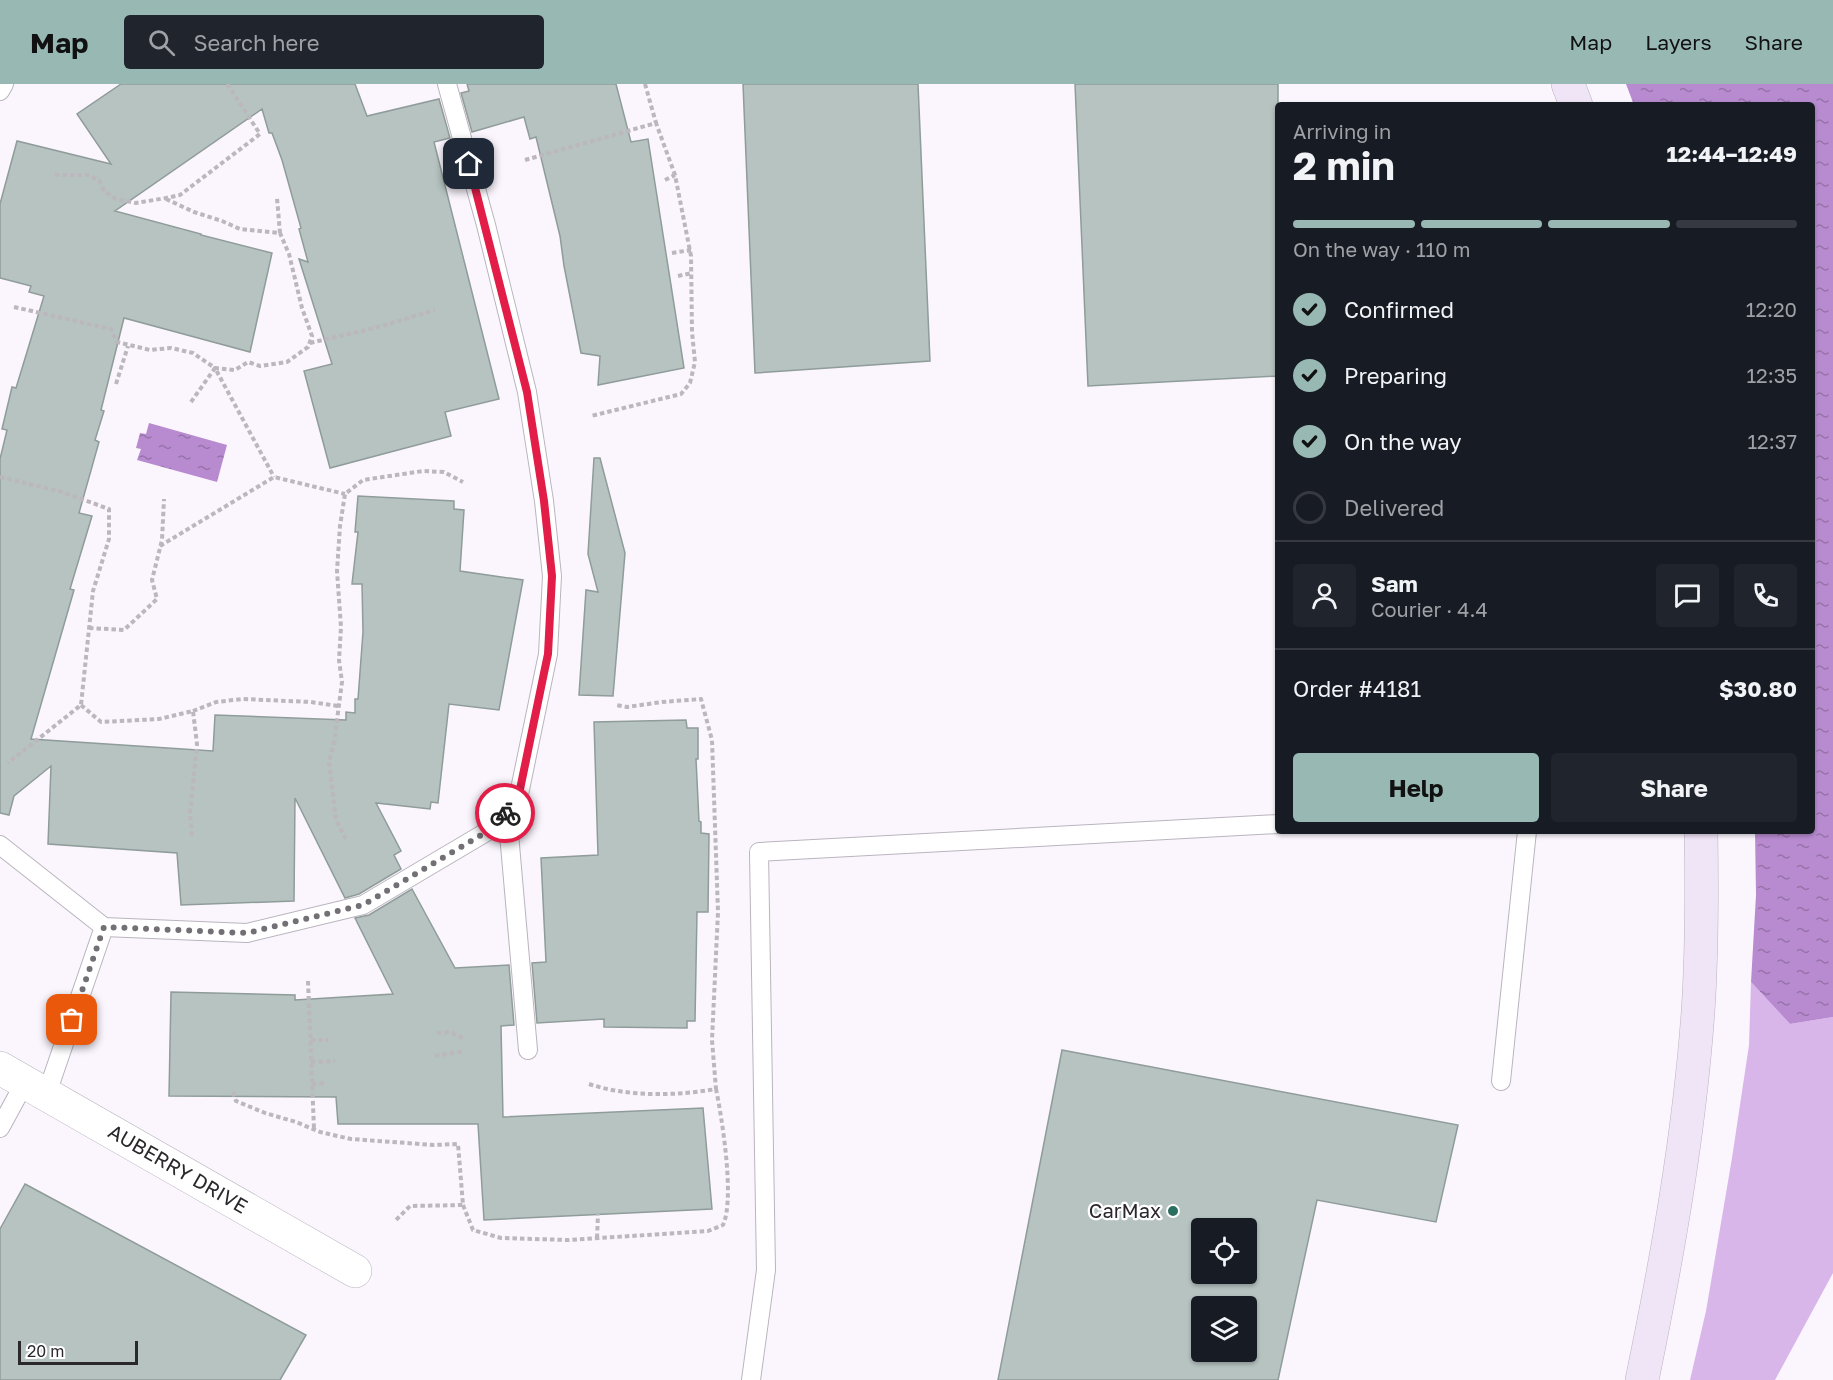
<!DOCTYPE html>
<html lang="en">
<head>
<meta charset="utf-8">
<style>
  :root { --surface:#171b24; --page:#20242c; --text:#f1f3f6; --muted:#9ea1a6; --line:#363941; --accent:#98b8b3 }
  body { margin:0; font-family:"Golos Text",sans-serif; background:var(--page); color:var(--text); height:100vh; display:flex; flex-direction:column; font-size:22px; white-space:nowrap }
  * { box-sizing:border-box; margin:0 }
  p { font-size:20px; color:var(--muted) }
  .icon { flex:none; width:33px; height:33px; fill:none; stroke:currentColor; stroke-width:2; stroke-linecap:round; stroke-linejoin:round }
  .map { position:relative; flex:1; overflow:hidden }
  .side { position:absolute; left:1275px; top:18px; width:540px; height:732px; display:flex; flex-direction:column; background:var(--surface); border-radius:6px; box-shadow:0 2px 4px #0004 }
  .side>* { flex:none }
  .buttons { position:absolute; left:1191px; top:1134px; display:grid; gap:12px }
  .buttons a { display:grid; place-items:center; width:66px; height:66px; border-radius:6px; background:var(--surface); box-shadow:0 2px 4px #0004; font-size:30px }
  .scale { position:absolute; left:18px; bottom:15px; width:120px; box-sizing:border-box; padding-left:6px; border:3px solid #2a282b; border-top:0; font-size:16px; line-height:21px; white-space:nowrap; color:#2a282b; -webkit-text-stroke:4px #fff; paint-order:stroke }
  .pin { position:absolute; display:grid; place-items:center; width:51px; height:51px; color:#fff; margin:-26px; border-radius:12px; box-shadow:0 3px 9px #0006 }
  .courier { position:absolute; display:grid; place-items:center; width:60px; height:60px; margin:-30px; border:4px solid #e11d48; border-radius:50%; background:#fff; color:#222; box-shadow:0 2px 8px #0007 }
  .summary em { font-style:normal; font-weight:700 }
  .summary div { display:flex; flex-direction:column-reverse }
  .summary { display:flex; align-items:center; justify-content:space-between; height:102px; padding:0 18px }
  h1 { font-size:39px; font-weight:700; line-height:45px }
  .bar { display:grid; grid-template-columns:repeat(4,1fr); gap:9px 6px; align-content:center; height:72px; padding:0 18px }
  .bar i { height:8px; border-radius:4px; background:var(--line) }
  .bar .on { background:var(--accent) }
  .bar p { grid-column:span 4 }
  .line { display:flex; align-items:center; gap:15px; padding:0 18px; border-top:2px solid var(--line) }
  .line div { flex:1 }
  .round { display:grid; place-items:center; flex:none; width:63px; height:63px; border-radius:6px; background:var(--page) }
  ol { padding:0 18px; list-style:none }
  li { display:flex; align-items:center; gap:18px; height:66px }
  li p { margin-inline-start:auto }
  li .icon { padding:6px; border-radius:50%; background:var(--accent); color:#111; stroke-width:4 }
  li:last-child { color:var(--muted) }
  li i { width:33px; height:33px; border:3px solid var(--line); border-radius:50% }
  .button { display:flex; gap:12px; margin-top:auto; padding:12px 18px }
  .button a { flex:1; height:69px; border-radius:6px; background:var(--accent); color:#111; font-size:24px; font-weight:700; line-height:69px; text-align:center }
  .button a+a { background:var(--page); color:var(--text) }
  header { display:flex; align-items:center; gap:36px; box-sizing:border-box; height:84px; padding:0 30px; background:var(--accent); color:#111 }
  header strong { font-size:28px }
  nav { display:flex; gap:33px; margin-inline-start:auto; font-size:21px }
  .search { width:420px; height:54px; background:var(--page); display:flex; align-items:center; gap:15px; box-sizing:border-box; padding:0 21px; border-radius:6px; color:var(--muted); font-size:22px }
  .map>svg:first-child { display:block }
  .grass { fill:#d8b6ea }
  .water { fill:url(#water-ripples) }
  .building { fill:#b6c3c0; stroke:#8f9c99; stroke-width:1.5; fill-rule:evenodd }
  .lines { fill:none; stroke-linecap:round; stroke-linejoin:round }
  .lane-casing { stroke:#bab4be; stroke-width:20 }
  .street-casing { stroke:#bab4be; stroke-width:34 }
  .secondary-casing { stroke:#bab4be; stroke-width:34 }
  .path { stroke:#bbb7bd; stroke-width:4; stroke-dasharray:4.5 3; stroke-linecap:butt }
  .lane { stroke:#fff; stroke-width:18 }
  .street { stroke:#fff; stroke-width:33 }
  .secondary { stroke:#f0e4f7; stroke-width:33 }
  .done { stroke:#737075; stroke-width:6; stroke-dasharray:0 10.8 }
  .route { stroke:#e11d48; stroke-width:8 }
  .poi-dot { fill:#2b6f61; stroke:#fff; stroke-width:2 }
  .labels { text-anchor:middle; stroke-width:4.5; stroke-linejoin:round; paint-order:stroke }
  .street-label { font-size:20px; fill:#2a282b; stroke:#fff }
  .poi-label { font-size:20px; fill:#2a282b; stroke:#fff; text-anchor:end }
</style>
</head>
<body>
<header>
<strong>Map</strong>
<div class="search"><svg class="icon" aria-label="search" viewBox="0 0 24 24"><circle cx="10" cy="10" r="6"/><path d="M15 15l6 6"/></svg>Search here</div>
<nav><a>Map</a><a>Layers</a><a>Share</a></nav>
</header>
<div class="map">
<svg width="1833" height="1296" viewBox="0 0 1833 1296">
  <defs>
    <pattern id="water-ripples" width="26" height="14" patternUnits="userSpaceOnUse" patternTransform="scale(1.5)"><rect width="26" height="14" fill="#b88bd0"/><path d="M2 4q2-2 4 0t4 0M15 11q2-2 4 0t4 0" fill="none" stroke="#9672a9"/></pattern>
  </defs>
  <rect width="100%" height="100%" fill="#fbf6fe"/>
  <!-- grass -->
  <polygon class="grass" points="1751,898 1790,940 1833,933 1833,1189 1775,1296 1690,1296 1706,1227 1732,1074 1749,961"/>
  <!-- water -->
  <g class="water">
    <polygon points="1626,0 1833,0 1833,933 1790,940 1751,898 1756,811 1755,747 1812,747 1812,21 1634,21"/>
    <polygon points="149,339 227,361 217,398 137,376 141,365 136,364 140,349 146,350"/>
  </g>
  <!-- building -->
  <g class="building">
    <polygon points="121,0 355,0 367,32 439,15 450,54 434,58 499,315 445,328 451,352 330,384 304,287 332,280 299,175 308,178 299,145 301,144 282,76 272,49 269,49 262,25 115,127 201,150 201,151 272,169 250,268 124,234 101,326 104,327 95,356 99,358 79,429 92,432 70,505 74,506 31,655 213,667 215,631 346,636 346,628 355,629 355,615 358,615 363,548 362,500 352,500 358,448 355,448 358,412 454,417 454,425 464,426 460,487 523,496 499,626 449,620 438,719 431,718 430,725 376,719 401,767 394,771 401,785 359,810 345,814 295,714 294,817 181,821 177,769 48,760 51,682 14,712 9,731 0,729 0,375 7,346 2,345 12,303 16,304 44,212 29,208 31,202 0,194 0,120 17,57 111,80 77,30"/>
    <polygon points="467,0 616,0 631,58 648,55 684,284 598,301 600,272 581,269 564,182 560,152 536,53 530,55 524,33 472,48 461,9 469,7"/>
    <polygon points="743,0 918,0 930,277 755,289"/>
    <polygon points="1075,0 1278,0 1278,292 1088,302"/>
    <polygon points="594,374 600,374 625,469 613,612 579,611 586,506 598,508 588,470"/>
    <polygon points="686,636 687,644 698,644 698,675 696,675 699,737 701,738 701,749 709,750 708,828 697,828 695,937 687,937 687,944 604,943 604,935 537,939 532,879 546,878 541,774 598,771 594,638"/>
    <polygon points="412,805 455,884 509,881 514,941 501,942 503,1033 703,1024 712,1125 484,1136 478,1040 338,1040 336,1013 169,1012 171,908 295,911 295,916 393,910 355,834 369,831"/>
    <path d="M1062,966l396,75 -22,97 -119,-22 -39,180h-280zM1202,1144h44v46h-44zM1202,1222h44v46h-44z"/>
    <polygon points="25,1100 306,1251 280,1296 0,1296 0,1145"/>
  </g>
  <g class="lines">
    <!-- lane casing -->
    <g class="lane-casing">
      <g id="lane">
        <polyline points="0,7 4,0"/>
        <polyline points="507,727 528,966"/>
        <polyline points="0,761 104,843 247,849 363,821 488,747 518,715 548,570 552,492 544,417 527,308 486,141 447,0"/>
        <polyline points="1501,997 1527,747"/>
        <polyline points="47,1009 104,843"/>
        <polyline points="0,1044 25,998"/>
        <polyline points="751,1296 766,1186 759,768 1278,740"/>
      </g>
    </g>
    <!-- street casing -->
    <g class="street-casing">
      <polyline id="street" points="0,984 355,1187"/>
    </g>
    <!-- secondary casing -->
    <g class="secondary-casing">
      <g id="secondary">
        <polyline points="1568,0 1576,21"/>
        <path d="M1642,1296c25,-121 47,-244 56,-368 4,-60 4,-121 3,-181"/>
      </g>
    </g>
    <!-- path -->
    <g class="path">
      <polyline points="645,0 656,39"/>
      <polyline points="525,76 656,39 675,91 691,172 692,248 695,278 690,299 681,310 591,332"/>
      <polyline points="55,91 88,91 99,96 104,107 116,115 136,119 166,114 180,111 260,50 227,0"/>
      <polyline points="665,96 675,91"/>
      <polyline points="166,115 194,128 222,137 240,145 280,149 277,114"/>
      <polyline points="672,169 691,166"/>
      <polyline points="678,192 692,189"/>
      <polyline points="14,223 111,245 117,258 150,266 171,264 193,269 215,284 235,286 248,278 260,282 287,278 308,263 312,252 302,224 289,170 280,149"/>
      <polyline points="310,259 375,244 435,226"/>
      <polyline points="116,300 128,262"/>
      <polyline points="191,318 215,284 274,393"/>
      <polyline points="0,393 62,408 109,425 109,455 93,507 81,621 8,679"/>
      <polyline points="160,462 274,393 345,410"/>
      <polyline points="89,544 124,546 157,515 152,496 162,456 164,415"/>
      <polyline points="81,621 101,638 159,635 193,627 197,660 190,729 192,752"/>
      <polyline points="193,627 216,618 243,615 311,618 338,622"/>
      <polyline points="346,755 336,736 329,678 334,659 342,598 339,576 341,543 337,487 340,442 345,410 363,396 423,387 444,388 463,398"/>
      <polyline points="308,897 314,1045"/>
      <polyline points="437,949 450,948 463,954"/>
      <polyline points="311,956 328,956"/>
      <polyline points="435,972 464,967"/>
      <polyline points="311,978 335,977"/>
      <polyline points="312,1000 327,999"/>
      <path d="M589,1000c39,13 86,12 127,5l-4,-49 6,-128 -6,-172 -11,-41 -39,3 -35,5 -11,-2"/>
      <polyline points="233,1008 236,1017 265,1029 296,1038 320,1048 351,1055 434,1061 458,1060 463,1121 410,1122 394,1138"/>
      <path d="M463,1121l10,25 28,8 68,2 139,-9 15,-6c12,-26 -1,-107 -7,-136"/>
      <polyline points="597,1154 598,1130"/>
    </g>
    <!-- lane -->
    <use href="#lane" class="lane"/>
    <!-- street -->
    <use href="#street" class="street"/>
    <!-- secondary -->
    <use href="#secondary" class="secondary"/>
  </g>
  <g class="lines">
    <!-- done -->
    <polyline class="done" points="72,936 104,843 247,849 363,821 488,747 505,729"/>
    <!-- route -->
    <polyline class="route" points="469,80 527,308 544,417 552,492 548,570 544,589 518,715 505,729"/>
  </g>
  <!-- markers -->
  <circle class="poi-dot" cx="1173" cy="1127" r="6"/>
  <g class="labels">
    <!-- street labels -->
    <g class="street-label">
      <text transform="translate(178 1085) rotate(30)" y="7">AUBERRY DRIVE</text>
    </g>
    <!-- poi labels -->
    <g class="poi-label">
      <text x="1161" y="1134">CarMax</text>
    </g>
  </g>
</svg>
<div class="buttons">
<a><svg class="icon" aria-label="locate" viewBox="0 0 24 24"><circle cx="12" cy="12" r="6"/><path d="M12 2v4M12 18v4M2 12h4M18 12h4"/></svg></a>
<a><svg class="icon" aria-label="layers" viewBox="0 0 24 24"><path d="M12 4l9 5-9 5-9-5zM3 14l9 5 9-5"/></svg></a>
</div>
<div class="scale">20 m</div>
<div class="pin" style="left:72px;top:936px;background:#ea580c"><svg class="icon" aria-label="bag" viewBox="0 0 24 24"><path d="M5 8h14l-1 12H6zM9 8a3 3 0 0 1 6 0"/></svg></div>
<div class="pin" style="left:469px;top:80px;background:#1f2937"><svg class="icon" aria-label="home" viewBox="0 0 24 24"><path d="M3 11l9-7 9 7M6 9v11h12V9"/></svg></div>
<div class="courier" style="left:505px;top:729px"><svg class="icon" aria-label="bike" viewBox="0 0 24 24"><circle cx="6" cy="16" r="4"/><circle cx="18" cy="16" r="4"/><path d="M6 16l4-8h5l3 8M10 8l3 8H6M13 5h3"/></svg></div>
<section class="side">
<div class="summary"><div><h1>2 min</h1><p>Arriving in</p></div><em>12:44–12:49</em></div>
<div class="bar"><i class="on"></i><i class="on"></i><i class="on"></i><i></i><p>On the way · 110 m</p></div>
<ol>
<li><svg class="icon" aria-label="check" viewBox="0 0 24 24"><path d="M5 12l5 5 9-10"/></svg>Confirmed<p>12:20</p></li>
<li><svg class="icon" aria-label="check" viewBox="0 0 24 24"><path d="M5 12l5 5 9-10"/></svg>Preparing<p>12:35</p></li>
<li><svg class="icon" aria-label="check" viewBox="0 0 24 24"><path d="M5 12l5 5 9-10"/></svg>On the way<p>12:37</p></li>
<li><i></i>Delivered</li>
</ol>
<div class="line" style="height:108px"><a class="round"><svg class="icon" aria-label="person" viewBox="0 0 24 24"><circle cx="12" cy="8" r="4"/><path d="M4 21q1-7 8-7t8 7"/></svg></a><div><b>Sam</b><p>Courier · 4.4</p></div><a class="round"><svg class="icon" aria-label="chat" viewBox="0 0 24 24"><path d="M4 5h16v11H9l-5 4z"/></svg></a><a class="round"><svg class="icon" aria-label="phone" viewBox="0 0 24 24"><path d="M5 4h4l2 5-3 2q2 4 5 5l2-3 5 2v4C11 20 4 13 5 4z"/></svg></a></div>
<div class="line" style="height:78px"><div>Order #4181</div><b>$30.80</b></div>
<div class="button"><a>Help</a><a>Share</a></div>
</section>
</div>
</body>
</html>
